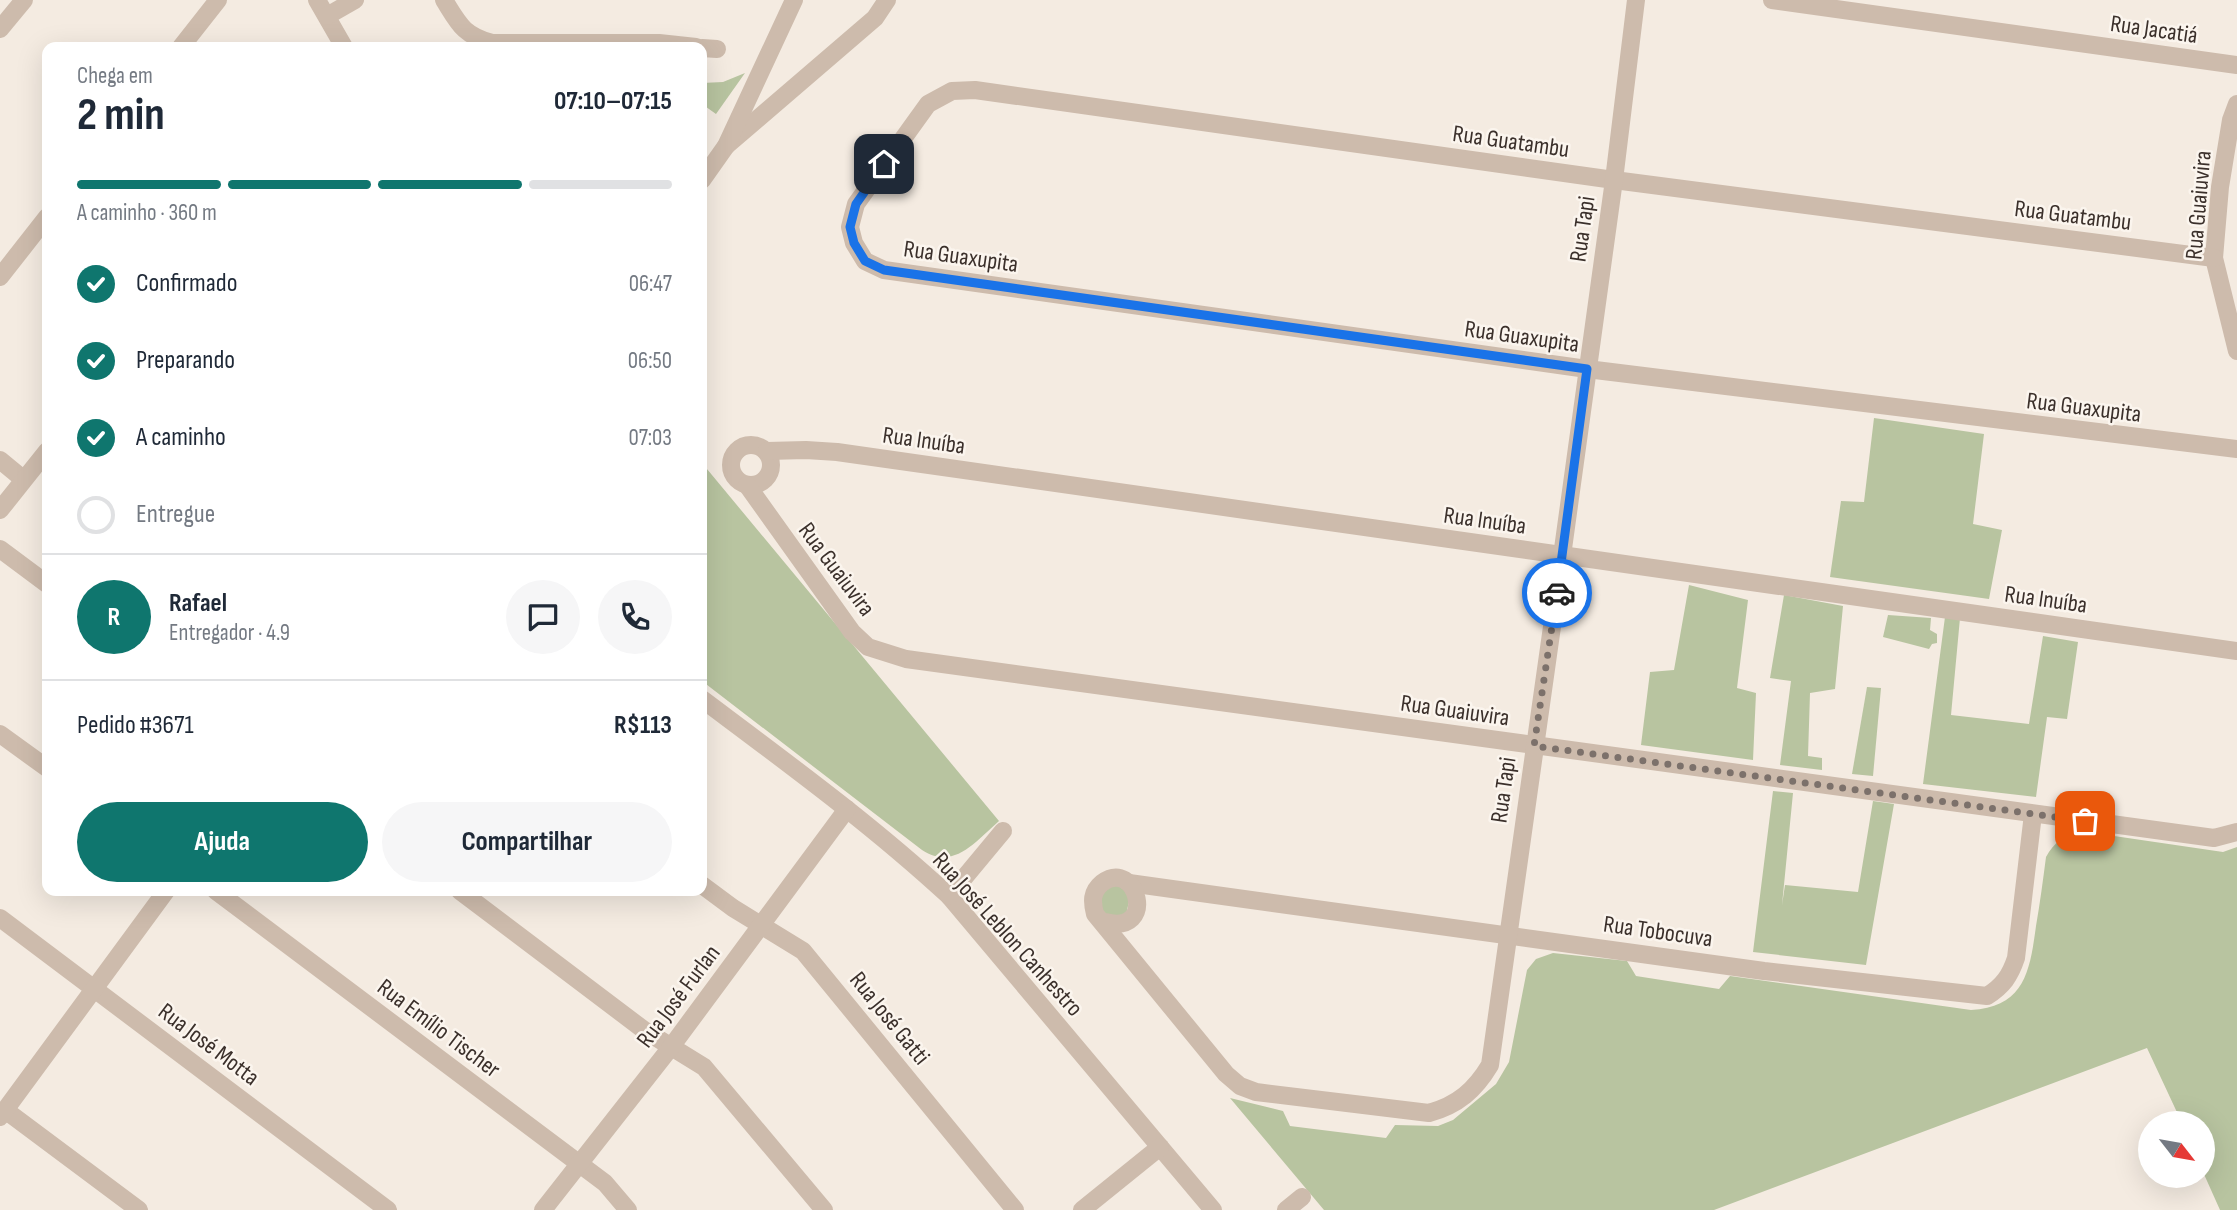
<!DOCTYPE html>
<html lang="pt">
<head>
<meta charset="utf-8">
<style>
  :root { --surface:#fff; --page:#f6f6f7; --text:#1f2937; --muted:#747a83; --line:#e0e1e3; --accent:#0f766e }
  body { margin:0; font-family:"Sofia Sans Condensed",sans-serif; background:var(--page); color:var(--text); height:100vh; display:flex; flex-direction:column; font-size:26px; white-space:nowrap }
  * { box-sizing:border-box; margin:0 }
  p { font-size:23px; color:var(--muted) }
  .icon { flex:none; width:38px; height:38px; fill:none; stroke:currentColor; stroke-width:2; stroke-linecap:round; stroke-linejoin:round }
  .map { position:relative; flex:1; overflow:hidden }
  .drawer { position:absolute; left:42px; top:42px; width:665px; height:854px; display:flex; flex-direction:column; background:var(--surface); border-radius:14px; box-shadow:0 7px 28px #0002 }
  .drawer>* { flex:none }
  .needle { width:46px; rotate:121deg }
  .buttons { position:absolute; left:2138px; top:1111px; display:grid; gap:14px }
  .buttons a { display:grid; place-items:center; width:77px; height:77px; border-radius:50%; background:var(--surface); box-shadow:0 7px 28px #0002; font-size:35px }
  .pin { position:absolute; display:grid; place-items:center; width:60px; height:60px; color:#fff; margin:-30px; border-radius:14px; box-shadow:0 4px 10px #0006 }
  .courier { position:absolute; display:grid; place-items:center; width:70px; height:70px; margin:-35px; border:5px solid #1a73e8; border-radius:50%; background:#fff; color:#222; box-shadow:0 2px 9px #0007 }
  .overview em { font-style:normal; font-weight:700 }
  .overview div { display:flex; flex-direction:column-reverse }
  .overview { display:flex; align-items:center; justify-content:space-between; height:119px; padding:0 35px }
  h1 { font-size:46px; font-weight:700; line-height:52px }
  .bar { display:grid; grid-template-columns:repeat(4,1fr); gap:10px 7px; align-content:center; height:84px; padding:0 35px }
  .bar i { height:9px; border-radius:5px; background:var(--line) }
  .bar .active { background:var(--accent) }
  .bar p { grid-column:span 4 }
  .line { display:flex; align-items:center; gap:18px; padding:0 35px; border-top:2px solid var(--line) }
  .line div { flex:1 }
  .round { display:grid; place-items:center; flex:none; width:74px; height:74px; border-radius:37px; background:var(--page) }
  ol { padding:0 35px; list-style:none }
  li { display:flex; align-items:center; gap:21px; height:77px }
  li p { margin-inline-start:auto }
  li .icon { padding:7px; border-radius:50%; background:var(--accent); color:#fff; stroke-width:4 }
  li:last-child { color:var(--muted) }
  li i { width:38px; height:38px; border:4px solid var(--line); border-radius:50% }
  .primary-button { display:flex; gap:14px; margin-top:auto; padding:14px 35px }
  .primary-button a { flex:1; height:80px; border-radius:42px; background:var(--accent); color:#fff; font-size:28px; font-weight:700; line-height:80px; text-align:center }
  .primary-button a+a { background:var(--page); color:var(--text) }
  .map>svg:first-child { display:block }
  .green { fill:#b8c4a0 }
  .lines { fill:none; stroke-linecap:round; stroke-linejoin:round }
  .minor { stroke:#cdbbac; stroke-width:18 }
  .done { stroke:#7c716b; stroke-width:7; stroke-dasharray:0 12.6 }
  .route { stroke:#1a73e8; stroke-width:9 }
  .labels { text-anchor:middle; stroke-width:5; stroke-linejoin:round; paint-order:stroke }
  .street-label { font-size:24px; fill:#3b302b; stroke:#fbf5ee }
</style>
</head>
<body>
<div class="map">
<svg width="2237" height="1210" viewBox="0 0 2237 1210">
  <rect width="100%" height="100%" fill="#f4ebe1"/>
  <!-- green -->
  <g class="green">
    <polygon points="745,73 716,114 702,104 702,83 723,82"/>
    <polygon points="1874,418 1984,434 1973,524 2002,530 1989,599 1830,577 1841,501 1864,502"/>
    <path d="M702,463l297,358c-23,20 -45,50 -77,29l-220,-169z"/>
    <polygon points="1689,585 1748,600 1737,688 1756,693 1753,760 1641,745 1650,672 1674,670"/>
    <polygon points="1784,595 1843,606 1835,689 1810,693 1808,756 1822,758 1822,770 1780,765 1791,681 1770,678"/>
    <polygon points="1888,615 1931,618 1930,630 1937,634 1937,643 1932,644 1929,649 1883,637"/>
    <polygon points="1945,617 1960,618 1951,715 2029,724 2043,636 2078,642 2067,719 2047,717 2036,797 1923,784"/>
    <polygon points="1867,687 1881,688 1873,776 1852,774"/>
    <polygon points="1773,791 1793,793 1782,905 1785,885 1858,892 1873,801 1894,804 1866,965 1753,952"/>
    <path d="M2080,831l143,21 14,-5v363h-17l-17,-38v-48l-21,-1 -35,-75 -433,162h-390l-94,-112 53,13 7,15 96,12 9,-13 43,1 15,-6 43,-36 13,-22 18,-92 9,-11 17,-6 74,8 9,15 83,13 11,-13 241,34c54,-3 59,-40 65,-84 4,-23 7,-46 10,-69 8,-15 19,-22 34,-26z"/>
    <polygon points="1123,883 1131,893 1125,919 1098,912 1099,891"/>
  </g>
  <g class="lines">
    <!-- minor -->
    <g class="minor">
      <polyline points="317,0 344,47"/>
      <path d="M444,0c15,24 19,35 48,43h167l37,4"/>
      <polyline points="1772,0 2237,65"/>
      <polyline points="327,16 355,0"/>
      <polyline points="0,29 24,0"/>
      <polyline points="181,47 218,0"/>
      <polyline points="702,48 717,49"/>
      <polyline points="2237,104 2231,120 2220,187 2214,258 2237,351"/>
      <polyline points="726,146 875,18 887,0"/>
      <polyline points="702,180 726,146 794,0"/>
      <polyline points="2214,258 1614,180 975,90 952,91 928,104 856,204 850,227 854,243 865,261 884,270 1587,369 2237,449"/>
      <polyline points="0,277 47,217"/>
      <circle cx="751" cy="465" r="20"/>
      <polyline points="767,451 806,450 837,452 2237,651"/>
      <polyline points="0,460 23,479"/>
      <polyline points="747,485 852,632 868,647 906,659 2214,838 2237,832"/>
      <polyline points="0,510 47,451"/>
      <polyline points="0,549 47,584"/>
      <path d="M702,699c84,63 169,125 247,197l264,314"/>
      <polyline points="0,734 47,768"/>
      <path d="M1129,883l635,88 223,25c16,-10 23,-20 29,-38l17,-144"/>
      <polyline points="702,885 733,908 803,951 1015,1210"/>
      <polyline points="216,891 605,1183 628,1210"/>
      <polyline points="460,891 644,1030 704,1067 824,1210"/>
      <polyline points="949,896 1003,831"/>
      <polyline points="0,918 388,1210"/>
      <path d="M1105,922c53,14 32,-65 -3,-39 -11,9 -10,19 -7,31l131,160 14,12 16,6 173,21c29,-8 46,-23 61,-48l72,-509 52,-376 22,-180"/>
      <polyline points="5,1110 139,1210"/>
      <polyline points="0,1117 166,891"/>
      <polyline points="543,1210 671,1047 847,809"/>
      <polyline points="1082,1210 1160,1147"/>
      <polyline points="1286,1210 1302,1197"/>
    </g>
  </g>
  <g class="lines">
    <!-- done -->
    <polyline class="done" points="1557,593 1534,746 2085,821"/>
    <!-- route -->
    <polyline class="route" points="884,164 856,204 850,227 854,243 865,261 884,270 1587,369 1557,593"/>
  </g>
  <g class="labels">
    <!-- street labels -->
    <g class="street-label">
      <text transform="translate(2154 29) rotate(8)" y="8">Rua Jacatiá</text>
      <text transform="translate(1511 141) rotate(8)" y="8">Rua Guatambu</text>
      <text transform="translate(2198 205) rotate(-85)" y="8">Rua Guaiuvira</text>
      <text transform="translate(2073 215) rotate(7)" y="8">Rua Guatambu</text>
      <text transform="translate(1582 229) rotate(-82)" y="8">Rua Tapi</text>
      <text transform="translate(961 256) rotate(8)" y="8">Rua Guaxupita</text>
      <text transform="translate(1522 336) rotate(8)" y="8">Rua Guaxupita</text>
      <text transform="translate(2084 407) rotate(7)" y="8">Rua Guaxupita</text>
      <text transform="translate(924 440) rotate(8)" y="8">Rua Inuíba</text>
      <text transform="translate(1485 520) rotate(8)" y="8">Rua Inuíba</text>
      <text transform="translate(837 569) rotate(53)" y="8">Rua Guaiuvira</text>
      <text transform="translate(2046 599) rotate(8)" y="8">Rua Inuíba</text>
      <text transform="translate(1455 710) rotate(8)" y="8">Rua Guaiuvira</text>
      <text transform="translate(1503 790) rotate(-82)" y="8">Rua Tapi</text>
      <text transform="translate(1658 931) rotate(8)" y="8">Rua Tobocuva</text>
      <text transform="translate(1008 934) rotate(48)" y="8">Rua José Leblon Canhestro</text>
      <text transform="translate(678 996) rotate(-53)" y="8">Rua José Furlan</text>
      <text transform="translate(890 1018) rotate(51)" y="8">Rua José Gatti</text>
      <text transform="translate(439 1028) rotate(37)" y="8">Rua Emílio Tischer</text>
      <text transform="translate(209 1044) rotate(37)" y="8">Rua José Motta</text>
    </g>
  </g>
</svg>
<div class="buttons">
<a><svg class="needle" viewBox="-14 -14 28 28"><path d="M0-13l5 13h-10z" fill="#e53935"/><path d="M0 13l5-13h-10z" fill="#747a83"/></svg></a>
</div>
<div class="pin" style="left:2085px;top:821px;background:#ea580c"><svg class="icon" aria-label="bag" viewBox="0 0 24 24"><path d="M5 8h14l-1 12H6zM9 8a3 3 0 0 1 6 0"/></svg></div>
<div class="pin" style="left:884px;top:164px;background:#1f2937"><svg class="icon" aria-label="home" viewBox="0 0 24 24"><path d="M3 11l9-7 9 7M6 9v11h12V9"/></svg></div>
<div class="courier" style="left:1557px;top:593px"><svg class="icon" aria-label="car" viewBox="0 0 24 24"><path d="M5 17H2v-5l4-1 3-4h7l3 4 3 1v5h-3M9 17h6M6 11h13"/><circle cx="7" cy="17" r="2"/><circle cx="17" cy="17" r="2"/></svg></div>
<section class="drawer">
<div class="overview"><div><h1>2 min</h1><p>Chega em</p></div><em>07:10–07:15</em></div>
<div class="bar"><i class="active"></i><i class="active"></i><i class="active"></i><i></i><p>A caminho · 360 m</p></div>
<ol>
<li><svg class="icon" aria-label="check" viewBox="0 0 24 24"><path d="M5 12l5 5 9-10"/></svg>Confirmado<p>06:47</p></li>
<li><svg class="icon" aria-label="check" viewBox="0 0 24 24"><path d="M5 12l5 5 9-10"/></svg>Preparando<p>06:50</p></li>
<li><svg class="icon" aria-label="check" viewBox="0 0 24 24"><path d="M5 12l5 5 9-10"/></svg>A caminho<p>07:03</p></li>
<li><i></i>Entregue</li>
</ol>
<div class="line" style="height:126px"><b class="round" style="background:var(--accent);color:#fff">R</b><div><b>Rafael</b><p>Entregador · 4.9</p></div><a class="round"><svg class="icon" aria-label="chat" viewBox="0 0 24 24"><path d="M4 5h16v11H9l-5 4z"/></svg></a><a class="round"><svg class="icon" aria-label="phone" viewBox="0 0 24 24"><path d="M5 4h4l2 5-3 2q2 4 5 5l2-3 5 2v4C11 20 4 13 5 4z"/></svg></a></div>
<div class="line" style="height:91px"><div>Pedido #3671</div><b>R$113</b></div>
<div class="primary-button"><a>Ajuda</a><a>Compartilhar</a></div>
</section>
</div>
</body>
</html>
